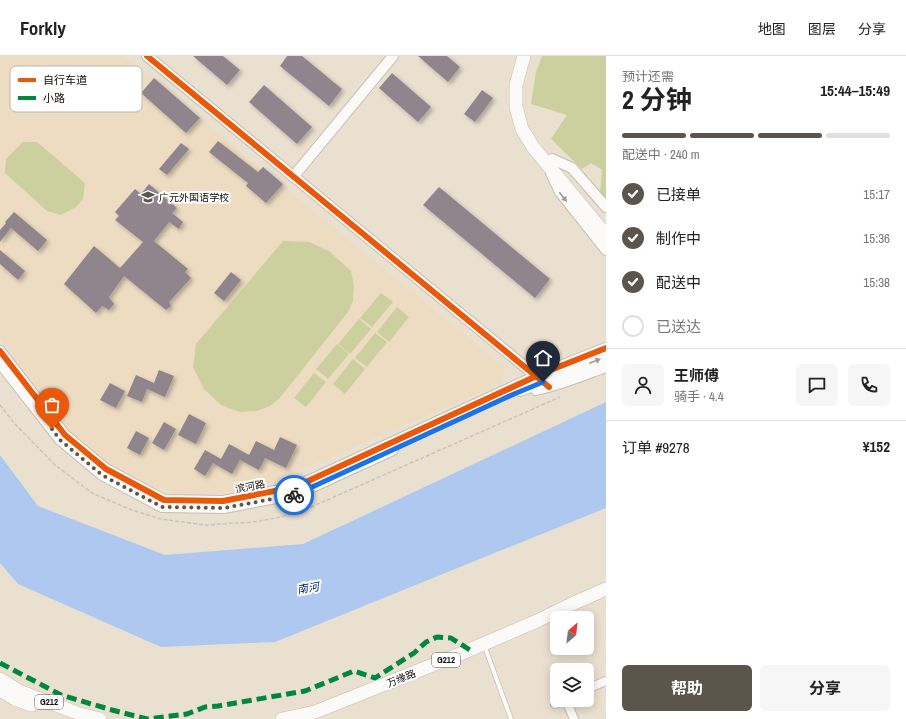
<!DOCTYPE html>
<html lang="zh">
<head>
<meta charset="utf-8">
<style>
  :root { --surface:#fff; --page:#f6f6f6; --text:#222; --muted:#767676; --line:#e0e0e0; --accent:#5c554b }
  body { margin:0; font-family:"Archivo Narrow","Noto Sans SC",sans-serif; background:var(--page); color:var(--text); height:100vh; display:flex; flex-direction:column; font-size:15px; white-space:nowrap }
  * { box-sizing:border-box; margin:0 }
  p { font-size:13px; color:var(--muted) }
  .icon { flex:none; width:22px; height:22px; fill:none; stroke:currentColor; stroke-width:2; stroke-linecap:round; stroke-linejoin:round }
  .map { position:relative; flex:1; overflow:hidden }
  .panel { display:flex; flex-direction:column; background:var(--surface); width:300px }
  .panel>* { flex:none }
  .needle { width:26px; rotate:28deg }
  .fabs { position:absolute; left:550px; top:555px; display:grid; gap:8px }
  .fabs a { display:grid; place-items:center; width:44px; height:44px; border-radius:6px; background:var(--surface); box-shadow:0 2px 10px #0003; font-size:20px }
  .pin { position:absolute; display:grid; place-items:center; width:34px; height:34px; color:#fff; margin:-41px -17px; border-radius:50% 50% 50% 0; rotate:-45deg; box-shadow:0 0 4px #0007 }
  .pin .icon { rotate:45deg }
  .courier { position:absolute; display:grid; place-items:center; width:40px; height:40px; margin:-20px; border:3px solid #1a73e8; border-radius:50%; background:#fff; color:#222; box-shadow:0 1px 5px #0007 }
  .headline em { font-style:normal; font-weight:700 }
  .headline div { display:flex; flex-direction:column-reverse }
  .headline { display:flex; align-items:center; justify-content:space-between; height:68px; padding:0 16px }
  h1 { font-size:26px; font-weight:700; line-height:30px }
  .bar { display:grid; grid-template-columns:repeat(4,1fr); gap:6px 4px; align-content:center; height:48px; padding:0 16px }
  .bar i { height:5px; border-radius:3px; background:var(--line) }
  .bar .selected { background:var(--accent) }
  .bar p { grid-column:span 4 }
  .line { display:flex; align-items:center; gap:10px; padding:0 16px; border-top:1px solid var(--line) }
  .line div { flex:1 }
  .round { display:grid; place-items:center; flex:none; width:42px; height:42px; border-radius:6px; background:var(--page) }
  ol { padding:0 16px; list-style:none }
  li { display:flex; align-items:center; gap:12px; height:44px }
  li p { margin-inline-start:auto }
  li .icon { padding:4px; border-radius:50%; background:var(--accent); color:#fff; stroke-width:4 }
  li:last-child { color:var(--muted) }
  li i { width:22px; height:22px; border:2px solid var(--line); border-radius:50% }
  .primary-button { display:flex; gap:8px; margin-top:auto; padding:8px 16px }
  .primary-button a { flex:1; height:46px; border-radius:6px; background:var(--accent); color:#fff; font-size:16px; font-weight:700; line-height:46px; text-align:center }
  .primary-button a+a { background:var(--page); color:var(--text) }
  header { display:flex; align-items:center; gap:24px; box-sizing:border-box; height:56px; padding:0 20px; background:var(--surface); border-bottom:1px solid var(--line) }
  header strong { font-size:19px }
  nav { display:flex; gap:22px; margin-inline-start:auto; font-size:14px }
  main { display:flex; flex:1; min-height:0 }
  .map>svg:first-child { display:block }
  .built { fill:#eddcc2 }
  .green { fill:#ccd09e }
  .water { fill:#afc8f0 }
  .building { fill:#91858d; filter:url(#shadow) }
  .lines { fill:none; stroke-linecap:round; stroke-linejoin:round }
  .service-casing { stroke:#c5beb2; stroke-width:5.5 }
  .minor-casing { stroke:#c5beb2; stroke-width:10 }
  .tertiary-casing { stroke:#c5beb2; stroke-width:12 }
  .primary-casing { stroke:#c5beb2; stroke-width:14 }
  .trunk-casing { stroke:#c5beb2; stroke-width:14 }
  .path { stroke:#c8c5c0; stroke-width:1.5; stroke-dasharray:4 2; stroke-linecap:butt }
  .service { stroke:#fcfaf8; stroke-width:4 }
  .minor { stroke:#fcfaf8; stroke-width:8 }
  .tertiary { stroke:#fcfaf8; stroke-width:10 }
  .primary { stroke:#fcfaf8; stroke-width:13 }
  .trunk { stroke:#fcfaf8; stroke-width:13 }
  .quiet { stroke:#00873e; stroke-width:5; stroke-dasharray:10 5; stroke-linecap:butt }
  .cycleway-casing { stroke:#fff; stroke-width:8 }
  .cycleway { stroke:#e8590c; stroke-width:6 }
  .oneway { fill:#9e9a96 }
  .done { stroke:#5c554b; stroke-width:4; stroke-dasharray:0 7.2 }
  .route { stroke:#1a73e8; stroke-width:5 }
  .labels { text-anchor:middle; stroke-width:4; stroke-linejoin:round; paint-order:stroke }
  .shield { fill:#fff; stroke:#58544f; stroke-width:1 }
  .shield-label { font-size:9px; font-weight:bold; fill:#100a03 }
  .poi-label { font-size:10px; fill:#100a03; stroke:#fff; text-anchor:start }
  .street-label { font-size:10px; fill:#100a03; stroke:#fff }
  .water-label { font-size:11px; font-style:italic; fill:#002c6f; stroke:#fff }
  .key { fill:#fff; stroke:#b7b6b3; stroke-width:1 }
  .key-label { font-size:11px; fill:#100a03 }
</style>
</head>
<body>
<header>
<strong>Forkly</strong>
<nav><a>地图</a><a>图层</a><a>分享</a></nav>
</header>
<main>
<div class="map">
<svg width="606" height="663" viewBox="0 0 606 663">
  <defs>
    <filter id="shadow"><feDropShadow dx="2.5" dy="2.5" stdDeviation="2" flood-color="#0004"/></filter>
  </defs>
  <rect width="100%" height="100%" fill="#eae0d0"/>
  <!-- built -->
  <polygon class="built" points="0,0 124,0 505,312 500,328 268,428 194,442 132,424 77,384 0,282"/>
  <!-- green -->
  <g class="green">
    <polygon points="542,0 606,0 606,141 600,137 602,114 591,107 582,113 551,83 567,59 531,48 536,16"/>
    <polygon points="23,86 37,86 85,127 83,143 76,151 61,159 47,155 5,117 6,103"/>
    <polygon points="283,185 309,186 329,195 351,215 354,231 353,245 348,256 279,343 270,350 257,355 240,356 221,349 204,333 193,311 196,288"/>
    <polygon points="381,237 393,246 372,271 360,262"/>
    <polygon points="397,251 409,261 389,286 377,276"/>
    <polygon points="359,263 371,273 350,298 338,288"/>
    <polygon points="375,277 387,286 367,311 355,302"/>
    <polygon points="337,288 349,298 328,323 316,313"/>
    <polygon points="353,303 365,313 345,338 333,328"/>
    <polygon points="314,317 326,326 306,351 294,342"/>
  </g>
  <!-- water -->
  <polygon class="water" points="606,346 606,452 275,586 161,591 18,528 0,507 0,399 38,450 165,499 303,488"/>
  <!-- building -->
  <g class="building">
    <polygon points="193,0 223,0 240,14 227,29"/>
    <polygon points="287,0 302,0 342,33 329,50 280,10"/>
    <polygon points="418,0 447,0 460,11 448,26"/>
    <polygon points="392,17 431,51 418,66 379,32"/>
    <polygon points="154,22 200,62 186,77 141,37"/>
    <polygon points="264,29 312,71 297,88 249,46"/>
    <polygon points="482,34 493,42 475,66 464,58"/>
    <polygon points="218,85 258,116 263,111 283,128 266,147 246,130 248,127 209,96"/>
    <polygon points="181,87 189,93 167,119 159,113"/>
    <polygon points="149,128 177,152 172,157 183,166 179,173 169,166 154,185 188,213 185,216 191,222 169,246 171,250 166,254 124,220 109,241 114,248 109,254 102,250 96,257 64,228 94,190 120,212 143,186 115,164 119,160 115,156 135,133 141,138"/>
    <polygon points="439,131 550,223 535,242 423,149"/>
    <polygon points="14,156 47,184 38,195 11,172 0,186 0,174 6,167 5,166"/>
    <polygon points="0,194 25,215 18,224 0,208"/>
    <polygon points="231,216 241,224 224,245 214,237"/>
    <polygon points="159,314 174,320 165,341 147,333 142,346 127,340 136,319 154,327"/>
    <polygon points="110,327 125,335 116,352 100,344"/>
    <polygon points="189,358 206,367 196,388 178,379"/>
    <polygon points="164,366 176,373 164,394 152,387"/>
    <polygon points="136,375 149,382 140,399 127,392"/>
    <polygon points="280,381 297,389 286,412 265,402 259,414 240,404 232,418 213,407 205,420 194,413 205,394 221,403 229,388 249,399 256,385 274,394"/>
  </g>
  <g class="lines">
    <!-- service casing -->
    <g class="service-casing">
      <polyline id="service" points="486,594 511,663"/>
    </g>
    <!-- minor casing -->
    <g class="minor-casing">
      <g id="minor">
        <polyline points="587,633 606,625"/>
        <polyline points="566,644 574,663"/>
        <polyline points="555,648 564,644"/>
      </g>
    </g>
    <!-- tertiary casing -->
    <g class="tertiary-casing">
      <g id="tertiary">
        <polyline points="147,0 541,324"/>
        <polyline points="552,103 572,112 606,151"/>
        <polyline points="551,117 560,136 606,194"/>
        <polyline points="293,121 393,0"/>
        <polyline points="0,295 65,379 106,413 164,444 223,445 295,431 543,317 606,292"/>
        <polyline points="0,307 60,384 102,419 162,451 224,452 297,438 393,394"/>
        <path d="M536,334c24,-5 47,-15 70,-23"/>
        <polyline points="520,335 550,323 606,301"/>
      </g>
    </g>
    <!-- primary casing -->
    <g class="primary-casing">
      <polyline id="primary" points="524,0 516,29 516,51 522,73 533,91 606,179"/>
    </g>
    <!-- trunk casing -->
    <g class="trunk-casing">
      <g id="trunk">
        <polyline points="0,623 19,635 80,658 100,663"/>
        <polyline points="0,634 15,643 32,649"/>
        <polyline points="282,663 315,656 460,598 537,565 572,548 606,533"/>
      </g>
    </g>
    <!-- path -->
    <polyline class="path" points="0,349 15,368 55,409 92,437 129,453 161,463 205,469 253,466 281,461 309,452 560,341"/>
    <!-- service -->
    <use href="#service" class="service"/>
    <!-- minor -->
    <use href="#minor" class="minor"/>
    <!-- tertiary -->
    <use href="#tertiary" class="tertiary"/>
    <!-- primary -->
    <use href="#primary" class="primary"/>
    <!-- trunk -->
    <use href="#trunk" class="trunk"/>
    <!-- quiet -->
    <polyline class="quiet" points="0,607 61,639 112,654 147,663 187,658 205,651 218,650 305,635 354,615 375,622 414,597 426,586 437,581 451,582 470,594"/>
    <!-- cycleway casing -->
    <g class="cycleway-casing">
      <g id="cycleway">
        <polyline points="147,0 549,331"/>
        <polyline points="0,295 65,379 106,413 164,444 223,445 295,431 543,317 606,292"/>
      </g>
    </g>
    <!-- cycleway -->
    <use href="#cycleway" class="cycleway"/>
  </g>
  <!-- one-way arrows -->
  <defs><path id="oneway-solid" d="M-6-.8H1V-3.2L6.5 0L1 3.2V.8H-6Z"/></defs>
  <g class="oneway">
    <use href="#oneway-solid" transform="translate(563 141) rotate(52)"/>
    <use href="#oneway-solid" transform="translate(595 305) rotate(-21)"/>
  </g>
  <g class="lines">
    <!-- done -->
    <polyline class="done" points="52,373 60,384 102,419 162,451 224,452 294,439"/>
    <!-- route -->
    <polyline class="route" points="294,439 297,438 514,338 543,326"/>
  </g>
  <!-- icons -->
  <defs>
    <g id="school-bare" transform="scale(1.08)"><path d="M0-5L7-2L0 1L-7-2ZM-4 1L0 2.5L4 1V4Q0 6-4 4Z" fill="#5c554b" stroke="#fff" stroke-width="2.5" paint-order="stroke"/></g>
  </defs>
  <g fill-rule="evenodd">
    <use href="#school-bare" x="148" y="141"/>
  </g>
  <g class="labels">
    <!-- shield labels -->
    <g class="shield">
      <rect x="432" y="597" width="28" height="14" rx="3"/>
      <rect x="35" y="639" width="28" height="14" rx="3"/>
    </g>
    <g class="shield-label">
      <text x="446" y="607">G212</text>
      <text x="49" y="649">G212</text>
    </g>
    <!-- poi labels -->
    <g class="poi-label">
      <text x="159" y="145">广元外国语学校</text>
    </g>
    <!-- street labels -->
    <g class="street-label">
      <text transform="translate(250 430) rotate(-11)" y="4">滨河路</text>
      <text transform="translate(401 622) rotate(-22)" y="4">万缘路</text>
    </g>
    <!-- water labels -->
    <g class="water-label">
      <text transform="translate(308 532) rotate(-10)" y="4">南河</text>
    </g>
  </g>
  <!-- legend -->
  <rect x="10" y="10" width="132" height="46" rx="6" class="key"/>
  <rect x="18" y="22" width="18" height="4" fill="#e8590c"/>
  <rect x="18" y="40" width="18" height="4" fill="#00873e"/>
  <g class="key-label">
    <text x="43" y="28">自行车道</text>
    <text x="43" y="46">小路</text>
  </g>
</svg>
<div class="fabs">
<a><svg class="needle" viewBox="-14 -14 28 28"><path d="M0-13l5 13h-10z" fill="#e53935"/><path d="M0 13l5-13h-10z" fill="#767676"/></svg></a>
<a><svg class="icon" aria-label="layers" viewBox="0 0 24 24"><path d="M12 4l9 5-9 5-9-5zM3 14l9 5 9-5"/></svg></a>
</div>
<div class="pin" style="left:52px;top:373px;background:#ea580c"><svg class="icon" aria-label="bag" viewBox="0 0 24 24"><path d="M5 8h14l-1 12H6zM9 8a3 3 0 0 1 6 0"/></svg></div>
<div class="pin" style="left:543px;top:326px;background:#1f2937"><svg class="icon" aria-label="home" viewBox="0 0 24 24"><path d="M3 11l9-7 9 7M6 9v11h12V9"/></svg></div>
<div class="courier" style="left:294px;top:439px"><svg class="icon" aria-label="bike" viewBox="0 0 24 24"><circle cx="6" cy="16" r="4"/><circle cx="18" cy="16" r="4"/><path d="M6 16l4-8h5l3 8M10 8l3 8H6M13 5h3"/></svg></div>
</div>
<section class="panel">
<div class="headline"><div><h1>2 分钟</h1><p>预计还需</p></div><em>15:44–15:49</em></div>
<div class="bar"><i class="selected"></i><i class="selected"></i><i class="selected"></i><i></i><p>配送中 · 240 m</p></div>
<ol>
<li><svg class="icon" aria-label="check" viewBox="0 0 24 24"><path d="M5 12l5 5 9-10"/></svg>已接单<p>15:17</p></li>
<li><svg class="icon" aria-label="check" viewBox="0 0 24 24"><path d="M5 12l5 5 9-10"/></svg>制作中<p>15:36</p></li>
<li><svg class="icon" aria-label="check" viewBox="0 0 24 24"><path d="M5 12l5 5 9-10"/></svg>配送中<p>15:38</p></li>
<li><i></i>已送达</li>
</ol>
<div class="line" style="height:72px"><a class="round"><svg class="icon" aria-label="person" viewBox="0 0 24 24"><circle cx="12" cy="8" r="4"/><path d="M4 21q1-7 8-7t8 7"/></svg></a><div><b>王师傅</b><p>骑手 · 4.4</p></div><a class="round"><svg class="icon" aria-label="chat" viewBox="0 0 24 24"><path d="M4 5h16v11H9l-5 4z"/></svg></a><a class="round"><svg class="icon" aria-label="phone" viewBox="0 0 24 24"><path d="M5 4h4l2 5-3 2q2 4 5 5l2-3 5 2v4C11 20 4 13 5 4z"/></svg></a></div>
<div class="line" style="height:52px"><div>订单 #9278</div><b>¥152</b></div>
<div class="primary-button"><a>帮助</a><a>分享</a></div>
</section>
</main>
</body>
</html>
